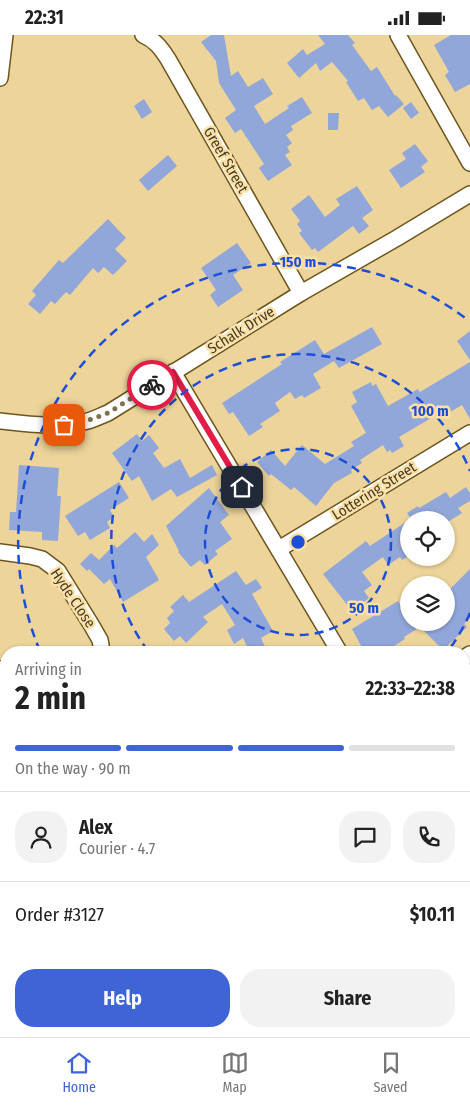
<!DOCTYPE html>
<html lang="en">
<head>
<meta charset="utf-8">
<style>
  :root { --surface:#fff; --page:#f2f2f2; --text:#222; --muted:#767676; --line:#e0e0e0; --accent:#3e64d5 }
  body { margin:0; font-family:"Fira Sans Condensed",sans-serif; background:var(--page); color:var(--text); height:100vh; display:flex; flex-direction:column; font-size:19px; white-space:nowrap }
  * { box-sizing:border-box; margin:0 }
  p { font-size:16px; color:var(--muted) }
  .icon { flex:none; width:28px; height:28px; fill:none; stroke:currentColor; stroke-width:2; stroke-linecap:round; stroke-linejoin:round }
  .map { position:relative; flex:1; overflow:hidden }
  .sheet { position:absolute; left:0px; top:611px; width:470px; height:391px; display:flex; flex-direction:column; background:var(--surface); border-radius:20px 20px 0 0; box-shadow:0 1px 4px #0004 }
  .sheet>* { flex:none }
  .tools { position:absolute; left:400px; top:476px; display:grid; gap:10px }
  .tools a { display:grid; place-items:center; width:55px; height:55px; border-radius:50%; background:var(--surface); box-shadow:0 1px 4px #0004; font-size:25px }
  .pin { position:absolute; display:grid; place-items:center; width:42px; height:42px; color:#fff; margin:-21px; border-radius:10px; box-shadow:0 2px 8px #0006 }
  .courier { position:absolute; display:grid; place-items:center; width:50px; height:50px; margin:-25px; border:4px solid #e11d48; border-radius:50%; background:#fff; color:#222; box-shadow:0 1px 6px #0007 }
  .head em { font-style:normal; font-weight:700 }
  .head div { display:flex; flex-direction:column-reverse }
  .head { display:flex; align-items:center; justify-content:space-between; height:85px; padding:0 15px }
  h1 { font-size:32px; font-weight:700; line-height:38px }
  .bar { display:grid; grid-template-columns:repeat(4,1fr); gap:8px 5px; align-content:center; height:60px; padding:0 15px }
  .bar i { height:6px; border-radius:4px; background:var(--line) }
  .bar .selected { background:var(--accent) }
  .bar p { grid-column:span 4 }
  .line { display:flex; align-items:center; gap:12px; padding:0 15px; border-top:1px solid var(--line) }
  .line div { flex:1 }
  .round { display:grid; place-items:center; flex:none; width:52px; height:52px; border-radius:20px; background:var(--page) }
  .action { display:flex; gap:10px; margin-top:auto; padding:10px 15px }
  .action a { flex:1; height:58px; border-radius:20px; background:var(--accent); color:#fff; font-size:20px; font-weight:700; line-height:58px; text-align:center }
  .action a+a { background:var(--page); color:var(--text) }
  .status { display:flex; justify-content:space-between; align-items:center; height:35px; padding:0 25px; background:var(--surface); direction:ltr }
  .status svg { height:14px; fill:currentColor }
  .menu { display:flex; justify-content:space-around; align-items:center; height:70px; border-top:1px solid var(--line); background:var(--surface); font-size:14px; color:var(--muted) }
  .menu a { display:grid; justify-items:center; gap:2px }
  .menu .selected { color:var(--accent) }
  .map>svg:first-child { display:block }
  .building { fill:#91a7da }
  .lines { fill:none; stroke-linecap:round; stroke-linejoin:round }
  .minor-casing { stroke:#6d561e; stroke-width:18 }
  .minor { stroke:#fff; stroke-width:15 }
  .done { stroke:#80714d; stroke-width:5; stroke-dasharray:0 9 }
  .route { stroke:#e11d48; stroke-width:6 }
  .ring { fill:none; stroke:#1d4ed8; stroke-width:2.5; stroke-dasharray:9 6 }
  .labels { text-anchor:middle; stroke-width:5; stroke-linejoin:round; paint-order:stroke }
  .street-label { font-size:15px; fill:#453b23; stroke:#fbe1a7 }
  .centre { fill:#1d4ed8; stroke:#fbe1a7; stroke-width:2.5 }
  .ring-label { font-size:15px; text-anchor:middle; font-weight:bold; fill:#1d4ed8; stroke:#fbe1a7; stroke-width:5; stroke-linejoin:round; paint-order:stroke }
</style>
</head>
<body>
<div class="status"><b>22:31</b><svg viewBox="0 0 49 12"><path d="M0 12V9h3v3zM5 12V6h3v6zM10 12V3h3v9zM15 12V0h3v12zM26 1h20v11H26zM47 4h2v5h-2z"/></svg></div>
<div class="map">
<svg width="470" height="1002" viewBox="0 0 470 1002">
  <rect width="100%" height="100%" fill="#edd49a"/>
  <!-- building -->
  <g class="building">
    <polygon points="211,0 224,0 231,41 238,36 248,52 263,43 273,59 254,71 265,89 289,73 287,71 302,62 312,78 291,91 293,95 286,100 292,108 287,112 290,117 285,120 292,130 268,146 259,133 264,129 241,94 235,98 225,83 236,75 219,48 216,26 201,7"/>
    <polygon points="318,0 348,0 355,8 352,10 371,36 377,32 395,61 396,60 404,69 388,82 379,71 372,75 364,63 358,66 346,47 348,46 332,27 320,36 316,28 299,43 287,28 303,14 307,20 325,9"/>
    <polygon points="451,0 470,0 470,49 455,57 445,40 449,37 434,10"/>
    <polygon points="144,64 152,77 142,84 134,71"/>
    <polygon points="411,67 419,78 411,84 403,73"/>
    <polygon points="328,78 339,78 338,95 328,95"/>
    <polygon points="415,109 428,126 421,132 425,137 401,153 389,135 406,124 402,118"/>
    <polygon points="168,120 177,131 148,156 139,145"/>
    <polygon points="357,151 373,175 362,183 369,191 359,199 353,191 318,217 315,213 312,215 299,198 302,196 297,189 300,186 291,174 309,160 325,182 340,170 336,164"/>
    <polygon points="108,184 126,203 115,214 127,226 113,240 104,232 98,238 93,233 70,260 66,257 55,269 51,266 40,279 28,269 36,260 32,256 59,225 63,228"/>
    <polygon points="237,208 251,228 233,240 243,255 218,272 210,260 216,255 201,233"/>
    <polygon points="372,292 382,309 339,333 334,326 313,339 321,353 304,363 302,360 295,364 290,357 275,368 280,376 260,389 263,392 249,401 233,377 229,379 222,368 282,329 280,327 315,305 324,319"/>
    <polygon points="470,296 470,325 457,306"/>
    <polygon points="470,327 470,384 462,370 445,380 443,376 399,402 404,411 392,418 390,415 387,417 383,410 360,425 362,428 351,435 352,438 334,448 316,471 294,452 291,455 271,439 269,441 257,427 271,415 285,431 302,410 325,429 354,411 351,407 366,398 351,371 357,367 352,357 371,347 372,351 376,349 388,371 418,354 420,357"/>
    <polygon points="137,399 142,406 149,400 159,413 153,418 164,433 180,424 190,443 212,430 217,440 177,462 171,454 152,466 139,441 132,446 112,418"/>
    <polygon points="19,430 59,433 57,461 61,461 58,506 42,505 42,497 9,495 10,477 16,477"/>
    <polygon points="119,447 129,463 110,475 114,482 107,487 110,493 90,505 85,497 78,501 65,481"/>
    <polygon points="466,452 470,458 470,466 458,473 462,478 446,488 446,485 412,485 407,478 418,471 419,473 446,457 450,463"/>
    <polygon points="209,453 229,480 220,487 232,504 215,516 218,519 205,530 200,525 191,532 178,517 179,516 166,491"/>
    <polygon points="409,485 409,521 402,525 400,522 388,530 383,522 362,537 372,550 364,556 369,563 352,576 323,539 366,506 370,511"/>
    <polygon points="135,497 144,507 152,499 159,510 146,522 159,545 123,567 110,544 104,549 89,534 87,536 80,529 91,518 99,525 114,510 117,513"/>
    <polygon points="470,534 470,583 464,589 467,592 443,615 420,592 404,602 405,604 383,618 365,618 352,594 398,566 409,584 409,588 446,588 446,558"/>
    <polygon points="236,536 246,550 256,544 262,553 252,559 273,596 261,603 268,618 250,618 243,603 234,609 227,595 235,590 222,569 203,582 208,587 186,608 180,601 174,606 164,594 170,588 167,583 174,576 170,572 183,560 189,567"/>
  </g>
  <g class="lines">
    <!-- minor casing -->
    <g class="minor-casing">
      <g id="minor">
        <path d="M143,0c12,5 18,13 25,24l133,234"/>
        <polyline points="398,0 470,128"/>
        <polyline points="0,43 5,0"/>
        <polyline points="173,337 340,618"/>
        <path d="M0,386c28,3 55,7 83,1 8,-1 17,-6 25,-9l193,-120 96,-55 73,-44"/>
        <polyline points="279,514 470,398"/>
        <polyline points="0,517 30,521 42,524 58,536 92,591 100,605 101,610 100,618"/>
        <polyline points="464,623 470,619"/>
        <polyline points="0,634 6,635"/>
        <polyline points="464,881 470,882"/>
        <polyline points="107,996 110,1002"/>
      </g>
    </g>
    <!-- minor -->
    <use href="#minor" class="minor"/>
  </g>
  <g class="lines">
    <!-- done -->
    <polyline class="done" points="64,390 84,387 108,378 152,350"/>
    <!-- route -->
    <polyline class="route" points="152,350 173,337 242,452"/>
  </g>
  <!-- distance rings -->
  <g class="ring">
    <circle cx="298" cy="507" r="93"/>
    <path d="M470 578A186 186 0 0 1 448 616M148 616A186 186 0 1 1 470 436"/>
    <path d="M40 616A280 280 0 0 1 468 285"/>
  </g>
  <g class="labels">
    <!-- street labels -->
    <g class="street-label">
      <text transform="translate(226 125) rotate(60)" y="5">Greef Street</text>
      <text transform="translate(241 295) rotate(-32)" y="5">Schalk Drive</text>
      <text transform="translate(374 456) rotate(-32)" y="5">Lottering Street</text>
      <text transform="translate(73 563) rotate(56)" y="5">Hyde Close</text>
    </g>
  </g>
  <circle cx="298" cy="507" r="8" class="centre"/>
  <g class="ring-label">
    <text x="298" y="232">150 m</text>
    <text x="430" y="381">100 m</text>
    <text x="364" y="578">50 m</text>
  </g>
</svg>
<div class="tools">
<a><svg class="icon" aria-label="locate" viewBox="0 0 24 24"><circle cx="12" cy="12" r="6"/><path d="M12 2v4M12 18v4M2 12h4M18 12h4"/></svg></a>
<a><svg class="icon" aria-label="layers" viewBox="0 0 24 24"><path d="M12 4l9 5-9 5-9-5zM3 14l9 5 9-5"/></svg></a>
</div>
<div class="pin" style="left:64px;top:390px;background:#ea580c"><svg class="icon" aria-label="bag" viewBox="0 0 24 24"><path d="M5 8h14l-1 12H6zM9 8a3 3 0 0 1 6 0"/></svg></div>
<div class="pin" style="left:242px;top:452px;background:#1f2937"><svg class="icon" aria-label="home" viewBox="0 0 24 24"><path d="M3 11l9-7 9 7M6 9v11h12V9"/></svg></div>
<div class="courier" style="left:152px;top:350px"><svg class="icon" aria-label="bike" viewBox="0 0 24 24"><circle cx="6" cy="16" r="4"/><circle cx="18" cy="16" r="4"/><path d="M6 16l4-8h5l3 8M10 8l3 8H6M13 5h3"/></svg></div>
<section class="sheet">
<div class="head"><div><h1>2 min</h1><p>Arriving in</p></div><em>22:33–22:38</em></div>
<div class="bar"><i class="selected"></i><i class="selected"></i><i class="selected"></i><i></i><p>On the way · 90 m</p></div>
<div class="line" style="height:90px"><a class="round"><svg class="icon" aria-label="person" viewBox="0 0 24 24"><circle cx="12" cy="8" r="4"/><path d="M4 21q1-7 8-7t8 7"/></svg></a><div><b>Alex</b><p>Courier · 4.7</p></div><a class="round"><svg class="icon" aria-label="chat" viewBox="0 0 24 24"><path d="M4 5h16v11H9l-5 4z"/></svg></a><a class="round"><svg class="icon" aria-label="phone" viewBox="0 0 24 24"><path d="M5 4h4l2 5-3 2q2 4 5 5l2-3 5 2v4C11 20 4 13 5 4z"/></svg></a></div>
<div class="line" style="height:65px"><div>Order #3127</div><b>$10.11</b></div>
<div class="action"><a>Help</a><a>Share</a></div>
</section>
</div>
<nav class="menu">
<a class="selected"><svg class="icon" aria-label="home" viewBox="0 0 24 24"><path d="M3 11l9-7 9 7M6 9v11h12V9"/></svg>Home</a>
<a><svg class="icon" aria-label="map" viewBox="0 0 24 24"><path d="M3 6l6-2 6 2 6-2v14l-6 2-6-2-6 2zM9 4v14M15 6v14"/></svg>Map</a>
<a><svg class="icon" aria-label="saved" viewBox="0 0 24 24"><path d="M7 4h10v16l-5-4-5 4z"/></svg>Saved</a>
</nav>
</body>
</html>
